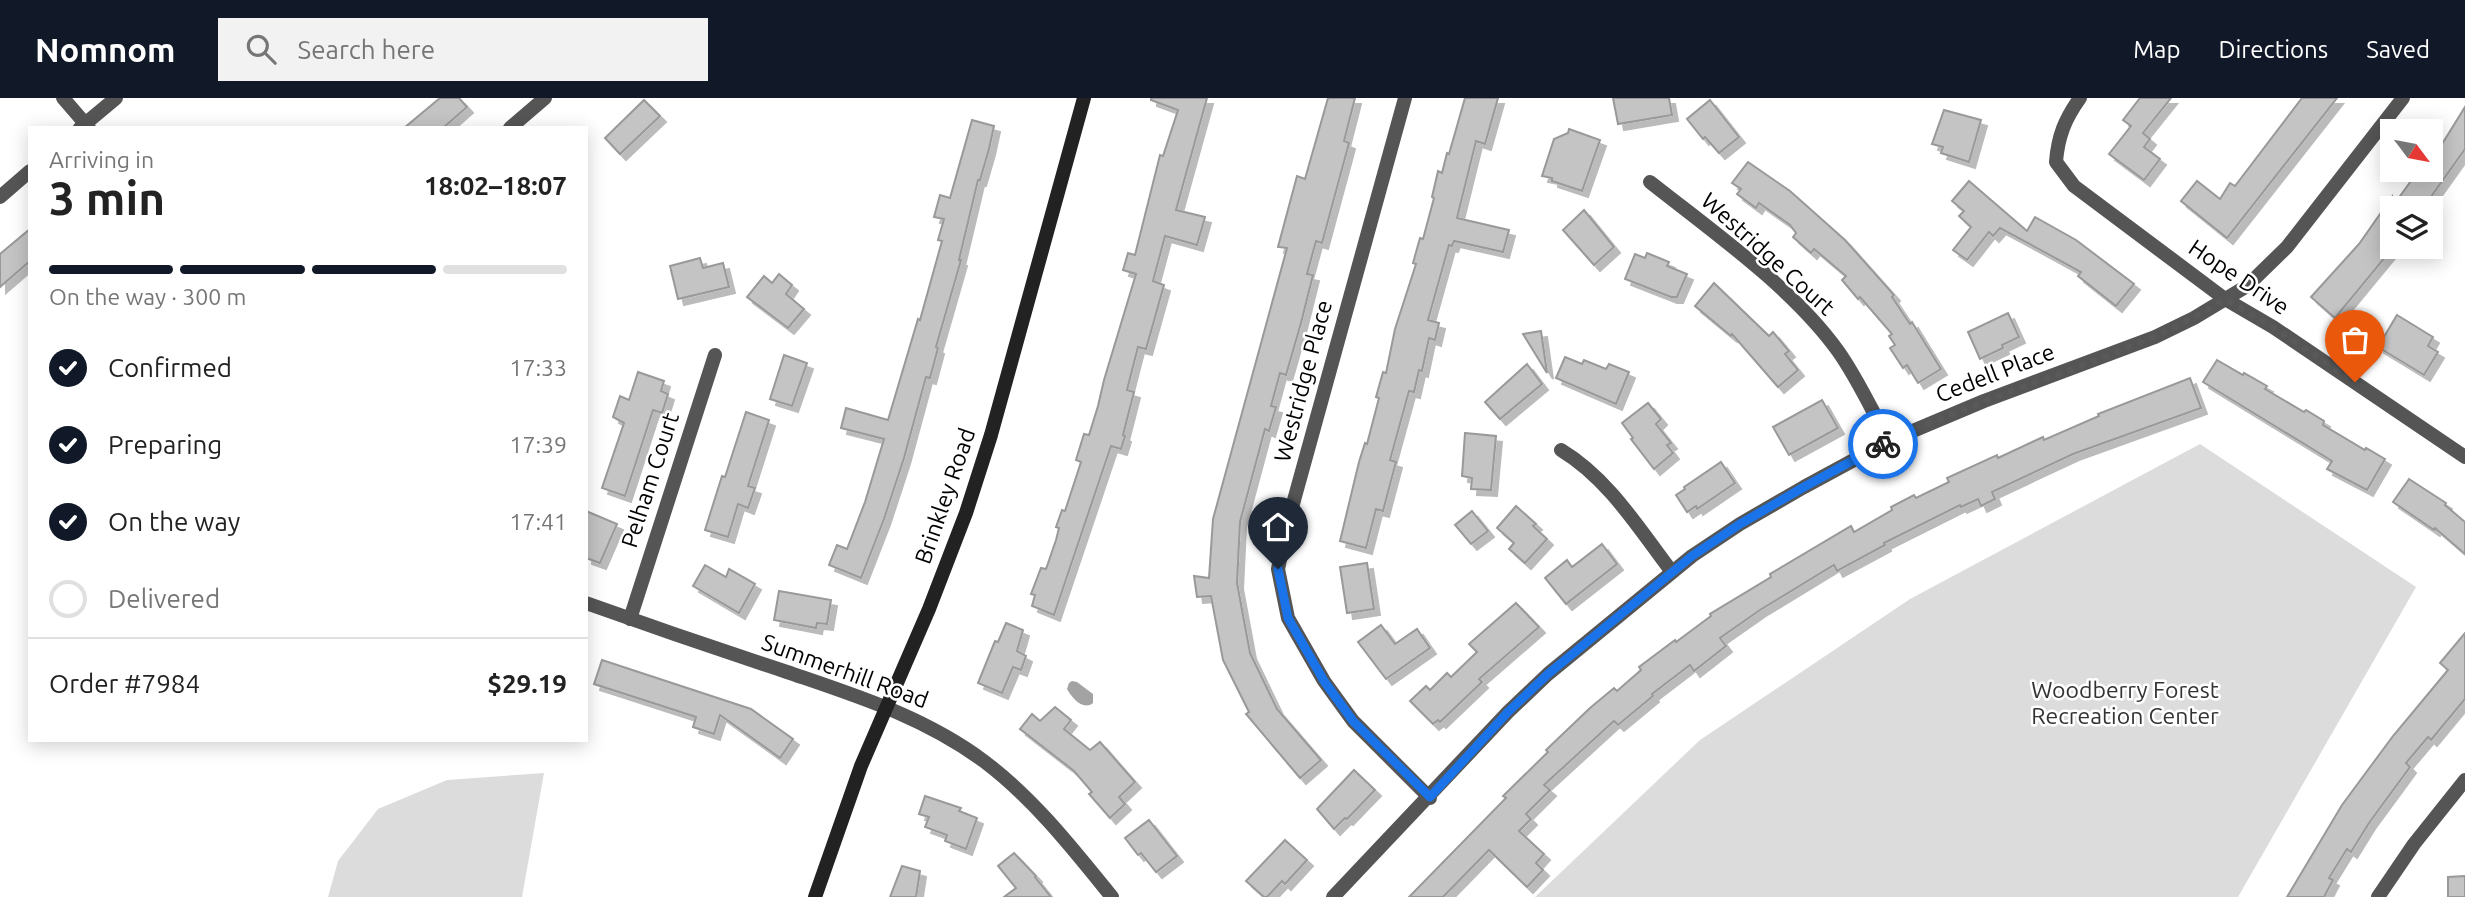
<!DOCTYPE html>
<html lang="en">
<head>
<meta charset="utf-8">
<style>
  :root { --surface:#fff; --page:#f2f2f2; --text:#222; --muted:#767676; --line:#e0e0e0; --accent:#111827 }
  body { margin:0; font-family:Ubuntu,sans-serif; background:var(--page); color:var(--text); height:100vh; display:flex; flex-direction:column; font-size:26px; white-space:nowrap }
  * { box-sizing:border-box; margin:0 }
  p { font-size:23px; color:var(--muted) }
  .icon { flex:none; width:38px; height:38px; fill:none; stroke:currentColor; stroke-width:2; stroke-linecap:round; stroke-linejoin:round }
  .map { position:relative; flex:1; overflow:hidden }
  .panel { position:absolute; left:28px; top:28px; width:560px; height:616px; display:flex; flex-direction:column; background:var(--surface); border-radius:0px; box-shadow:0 4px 18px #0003 }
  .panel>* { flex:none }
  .needle { width:46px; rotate:122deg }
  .fabs { position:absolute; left:2380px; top:21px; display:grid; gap:14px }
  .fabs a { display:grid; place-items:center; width:63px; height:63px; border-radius:0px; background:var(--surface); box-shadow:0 4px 18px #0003; font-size:35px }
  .pin { position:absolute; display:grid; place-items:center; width:60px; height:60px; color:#fff; margin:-72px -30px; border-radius:50% 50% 50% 0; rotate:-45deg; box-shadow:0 0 7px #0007 }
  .pin .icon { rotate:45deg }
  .courier { position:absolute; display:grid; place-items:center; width:70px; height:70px; margin:-35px; border:5px solid #1a73e8; border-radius:50%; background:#fff; color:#222; box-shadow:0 2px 9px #0007 }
  .headline em { font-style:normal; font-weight:600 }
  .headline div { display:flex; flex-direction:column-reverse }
  .headline { display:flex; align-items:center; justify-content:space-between; height:119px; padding:0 21px }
  h1 { font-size:46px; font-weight:600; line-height:52px }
  .bar { display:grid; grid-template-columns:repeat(4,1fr); gap:10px 7px; align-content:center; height:84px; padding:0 21px }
  .bar i { height:9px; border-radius:5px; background:var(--line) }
  .bar .selected { background:var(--accent) }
  .bar p { grid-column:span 4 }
  .line { display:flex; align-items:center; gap:18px; padding:0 21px; border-top:2px solid var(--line) }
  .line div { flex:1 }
  ol { padding:0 21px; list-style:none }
  li { display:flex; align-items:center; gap:21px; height:77px }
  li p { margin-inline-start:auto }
  li .icon { padding:7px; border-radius:50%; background:var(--accent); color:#fff; stroke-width:4 }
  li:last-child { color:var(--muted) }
  li i { width:38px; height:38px; border:4px solid var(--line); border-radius:50% }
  header { display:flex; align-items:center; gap:42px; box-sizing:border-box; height:98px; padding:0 35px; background:var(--accent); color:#fff }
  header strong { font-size:33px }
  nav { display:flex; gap:38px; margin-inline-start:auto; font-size:24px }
  .search { width:490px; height:63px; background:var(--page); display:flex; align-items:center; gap:18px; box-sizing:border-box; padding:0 24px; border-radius:0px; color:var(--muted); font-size:26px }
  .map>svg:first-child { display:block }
  .park { fill:#dcdcdc }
  .water { fill:#a3a3a3 }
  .building { fill:#c4c4c4; stroke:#999; stroke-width:2; filter:url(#shadow) }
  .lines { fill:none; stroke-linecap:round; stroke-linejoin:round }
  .minor { stroke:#555; stroke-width:14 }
  .secondary { stroke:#222; stroke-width:14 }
  .done { stroke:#595959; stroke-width:7; stroke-dasharray:0 12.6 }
  .route { stroke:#1a73e8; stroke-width:9 }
  .labels { text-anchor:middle; stroke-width:5; stroke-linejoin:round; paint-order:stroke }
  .street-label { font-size:23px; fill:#000; stroke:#fff }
  .park-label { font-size:23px; fill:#333; stroke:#fff }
</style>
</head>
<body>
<header>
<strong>Nomnom</strong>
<div class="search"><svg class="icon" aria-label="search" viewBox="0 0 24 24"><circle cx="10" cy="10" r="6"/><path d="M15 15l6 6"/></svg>Search here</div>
<nav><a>Map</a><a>Directions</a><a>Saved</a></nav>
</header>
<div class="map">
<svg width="2465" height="799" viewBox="0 0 2465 799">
  <defs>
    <filter id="shadow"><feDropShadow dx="6" dy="6" stdDeviation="0" flood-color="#0004"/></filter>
  </defs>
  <rect width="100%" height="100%" fill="#fff"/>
  <!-- park -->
  <g class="park">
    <polygon points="2200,346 2416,489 2238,799 1535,799 1700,642 1910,501"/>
    <polygon points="544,675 522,799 328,799 338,763 378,711 447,682"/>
  </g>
  <!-- water -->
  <path class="water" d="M1072,583l5,1 16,12v9c-10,8 -21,-5 -26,-14l2,-6z"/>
  <!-- building -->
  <g class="building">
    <polygon points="440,0 459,0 467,9 443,30 404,30"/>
    <polygon points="1151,0 1207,0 1176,112 1205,119 1197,147 1165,138 1153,183 1164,187 1146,251 1138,249 1127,292 1134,294 1123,337 1125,338 1121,351 1111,348 1054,517 1032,508 1035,497 1031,496 1041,470 1046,471 1056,442 1059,430 1056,429 1062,412 1065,413 1081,364 1076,362 1084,336 1089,337 1098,308 1104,282 1136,176 1123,172 1128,155 1135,157 1160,57 1163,58 1178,12 1151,2"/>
    <polygon points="1328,0 1355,0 1344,43 1349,45 1322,145 1316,143 1307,176 1313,177 1301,225 1286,277 1280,275 1271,308 1276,309 1269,333 1265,331 1240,424 1237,485 1250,555 1277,611 1321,662 1300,680 1246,616 1249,614 1223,562 1211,498 1197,499 1194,478 1209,480 1213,421 1287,150 1278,149 1297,78 1305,81"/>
    <polygon points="1465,0 1498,0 1485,46 1476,43 1457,120 1509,132 1503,154 1454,143 1452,148 1449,147 1428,222 1439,225 1435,242 1429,240 1422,273 1419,272 1414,294 1409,293 1390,362 1396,364 1383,413 1376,411 1366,450 1340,443 1359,364 1365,345 1367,346 1379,300 1376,299 1383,274 1386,275 1395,231 1416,166 1413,165 1420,140 1423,141 1434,100 1432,99 1438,73 1442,75 1447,55 1449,56"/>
    <polygon points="1613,0 1669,0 1672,17 1618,26"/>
    <polygon points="2140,0 2171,0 2143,35 2150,41 2144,49 2160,61 2144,82 2109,56 2131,28 2123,22"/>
    <polygon points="2302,0 2337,0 2227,140 2181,103 2197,83 2220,101 2230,85 2235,88"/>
    <polygon points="644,2 660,18 620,56 605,40"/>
    <polygon points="1710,2 1739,39 1719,55 1705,39 1703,41 1687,21"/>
    <polygon points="2465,9 2465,51 2423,110 2392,110 2392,151 2335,220 2311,199 2359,146 2392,99 2392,109 2419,72 2431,72 2431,54 2438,44 2442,46"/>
    <polygon points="1944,12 1981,22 1969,64 1941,55 1943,49 1932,46"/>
    <polygon points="972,22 994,28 989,51 980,82 978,82 959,162 961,162 936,249 938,250 930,280 926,279 904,360 884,421 861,480 829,467 837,447 847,451 865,404 884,341 841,330 846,310 888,322 918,221 920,222 942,143 938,142 944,121 934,119 940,97 950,100"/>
    <polygon points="1569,31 1600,42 1582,93 1552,83 1552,80 1542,78 1554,41 1568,35"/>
    <polygon points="1748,64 1790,93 1845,142 1894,197 1892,199 1910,226 1912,224 1941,271 1918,285 1907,267 1903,270 1890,250 1895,247 1889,238 1892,236 1860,199 1858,201 1842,182 1846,178 1814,151 1811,155 1793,139 1796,135 1790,127 1759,105 1756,110 1737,96 1741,91 1732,85"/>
    <polygon points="1969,83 2027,133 2035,119 2076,142 2134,186 2116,208 2078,178 2081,174 2000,130 1993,138 1989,134 1967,162 1953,152 1971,129 1959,118 1964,113 1952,103"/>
    <polygon points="1584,112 1614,149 1594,167 1563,132"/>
    <polygon points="30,131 30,163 0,189 0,156"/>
    <polygon points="1647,155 1669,164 1667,168 1687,176 1677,199 1671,199 1625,181 1635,156 1645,160"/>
    <polygon points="700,160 703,170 723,165 729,189 678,201 670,168"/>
    <polygon points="779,176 792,187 786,196 804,211 788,230 747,199 764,178 772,185"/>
    <polygon points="1714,185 1769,238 1773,234 1789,253 1785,256 1798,272 1778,289 1732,236 1731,238 1695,208"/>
    <polygon points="2008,215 2019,239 2002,247 2003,250 1980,261 1968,234"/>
    <polygon points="2397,217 2433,239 2428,248 2438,254 2424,277 2378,249"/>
    <polygon points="1541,233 1547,275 1523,236"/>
    <polygon points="784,257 807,265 792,308 770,301"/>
    <polygon points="1565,259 1582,266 1584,262 1606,271 1609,266 1629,274 1616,306 1556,280"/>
    <polygon points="2217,262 2243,277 2244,275 2267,288 2265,291 2304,314 2306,312 2324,323 2323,327 2365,352 2366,350 2385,361 2367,392 2327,371 2332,363 2203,284"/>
    <polygon points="1527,266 1542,286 1500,321 1485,304"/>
    <polygon points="638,274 664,283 661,293 668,296 662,315 653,312 625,398 602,390 624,325 613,319 620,298 629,302"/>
    <polygon points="2190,280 2201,310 2073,356 1992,394 1995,401 1981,408 1978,401 1961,409 1960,407 1884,445 1885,447 1837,473 1834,467 1760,512 1720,540 1726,548 1694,573 1690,567 1652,596 1653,598 1618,627 1614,623 1544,687 1550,692 1526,716 1531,721 1519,733 1544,756 1536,765 1543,772 1527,789 1489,752 1443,799 1409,799 1506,700 1503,698 1548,654 1546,652 1590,610 1614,590 1617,593 1641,572 1639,569 1675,542 1676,544 1711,518 1710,516 1771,479 1770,476 1851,428 1854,434 1892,412 1891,409 1914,397 1916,400 1949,384 1947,380 1997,357 1998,360 2043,339 2044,342 2099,318 2098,316"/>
    <polygon points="1822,302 1838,330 1789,357 1773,329"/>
    <polygon points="1648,305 1661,321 1656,326 1671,345 1667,347 1673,355 1654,371 1631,341 1633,340 1622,325"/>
    <polygon points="746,314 769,322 748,388 755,390 748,410 738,406 728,439 705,432 722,378 725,379"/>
    <polygon points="1465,335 1496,338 1491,392 1471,391 1472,380 1462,378"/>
    <polygon points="1721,364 1735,385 1697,411 1696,408 1687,414 1676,397 1685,391 1684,389"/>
    <polygon points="2409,381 2446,405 2445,407 2465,424 2465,456 2435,430 2434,432 2393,404"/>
    <polygon points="1516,408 1536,426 1533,428 1547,441 1525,465 1509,451 1514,445 1497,430"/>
    <polygon points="586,413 617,426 600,465 586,460"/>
    <polygon points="1472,413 1488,433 1471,446 1455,427"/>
    <polygon points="1602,446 1617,466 1566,506 1545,480 1567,462 1572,469"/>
    <polygon points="1367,465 1374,511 1347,515 1340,469"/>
    <polygon points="705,467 726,479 729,471 755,486 739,515 693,488"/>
    <polygon points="779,493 831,502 827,526 817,525 816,530 774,522"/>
    <polygon points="1516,505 1539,529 1479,581 1482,584 1440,624 1438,622 1433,626 1410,603 1426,588 1430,592 1447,575 1451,579 1477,554 1469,546"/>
    <polygon points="1006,525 1023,532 1017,553 1026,558 1021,572 1013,569 1002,595 978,585 995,543 998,544"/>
    <polygon points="1381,527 1395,546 1417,531 1430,550 1386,581 1358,544"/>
    <polygon points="2465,535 2465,601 2431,642 2428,639 2406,665 2410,669 2369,725 2351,754 2347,751 2329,780 2333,782 2324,799 2287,799 2342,707 2393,638 2448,572 2440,565"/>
    <polygon points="602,562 751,611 793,641 780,660 720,617 714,636 693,629 696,619 594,586"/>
    <polygon points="1055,609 1071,622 1064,631 1090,652 1100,644 1135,684 1119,699 1125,706 1110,720 1089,696 1092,694 1074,673 1020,631 1032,616 1040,623"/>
    <polygon points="1354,672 1375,692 1347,721 1345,720 1334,731 1317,711"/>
    <polygon points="925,698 961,710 959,713 977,720 966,751 945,743 947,737 925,729 929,719 919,716"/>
    <polygon points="1149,722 1177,758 1156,774 1141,755 1138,757 1125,740"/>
    <polygon points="1285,742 1307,762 1285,786 1282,783 1267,799 1264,799 1246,783"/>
    <polygon points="1014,755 1036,778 1035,779 1051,799 1004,799 1016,790 998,768"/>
    <polygon points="902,768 920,773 916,799 890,799"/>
    <polygon points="2465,778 2465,799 2448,799 2448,779"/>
  </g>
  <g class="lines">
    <!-- minor -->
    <g class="minor">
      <polyline points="63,0 89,30"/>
      <polyline points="1405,0 1288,424 1278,471 1288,520 1324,583 1353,623 1430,700"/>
      <path d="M2080,0c-15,21 -22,38 -24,64l18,24 151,113 48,28 192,130"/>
      <polyline points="80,30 116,0"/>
      <polyline points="510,30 545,0"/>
      <path d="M1650,84c62,49 143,106 188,169 20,28 34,60 51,90"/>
      <polyline points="0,99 30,73"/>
      <path d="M1561,352c48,29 78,79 111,122"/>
      <path d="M586,505c67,24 134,47 201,69 70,24 138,45 198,90 50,38 88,87 127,135"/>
      <polyline points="630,521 715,257"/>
      <polyline points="1333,799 1508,614 1548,576 1692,458 1740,426 1804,389 1889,343 1984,303 2155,239 2194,220 2247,188 2287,149 2403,0"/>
      <polyline points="2378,799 2414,746 2465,682"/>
    </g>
    <!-- secondary -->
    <polyline class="secondary" points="815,799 861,668 929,511 966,415 991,337 1084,0"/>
  </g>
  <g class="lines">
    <!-- done -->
    <path class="done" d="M1883,346c22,-12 46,-20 69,-30 91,-37 189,-63 273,-115l48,28 82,55"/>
    <!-- route -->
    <polyline class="route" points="1278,471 1288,520 1324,583 1353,623 1430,699 1508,614 1548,576 1692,458 1740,426 1804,389 1883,346"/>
  </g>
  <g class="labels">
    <!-- street labels -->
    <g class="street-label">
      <text transform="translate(1768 156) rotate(42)" y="8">Westridge Court</text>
      <text transform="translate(2239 179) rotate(34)" y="8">Hope Drive</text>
      <text transform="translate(1995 275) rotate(-21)" y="8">Cedell Place</text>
      <text transform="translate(1303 283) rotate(-75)" y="8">Westridge Place</text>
      <text transform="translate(650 382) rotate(-72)" y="8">Pelham Court</text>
      <text transform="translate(945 398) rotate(-71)" y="8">Brinkley Road</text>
      <text transform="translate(845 573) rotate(20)" y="8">Summerhill Road</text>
    </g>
    <!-- park labels -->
    <g class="park-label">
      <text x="2125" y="600">Woodberry Forest<tspan x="2125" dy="26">Recreation Center</tspan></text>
    </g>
  </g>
</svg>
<div class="fabs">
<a><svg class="needle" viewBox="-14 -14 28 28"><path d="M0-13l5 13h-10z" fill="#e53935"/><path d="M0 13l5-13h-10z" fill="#767676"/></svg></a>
<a><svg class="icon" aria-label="layers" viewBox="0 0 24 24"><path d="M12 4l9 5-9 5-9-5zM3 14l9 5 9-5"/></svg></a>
</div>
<div class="pin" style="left:2355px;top:284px;background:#ea580c"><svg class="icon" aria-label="bag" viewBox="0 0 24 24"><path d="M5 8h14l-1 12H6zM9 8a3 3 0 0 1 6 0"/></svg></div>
<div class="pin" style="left:1278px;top:471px;background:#1f2937"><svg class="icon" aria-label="home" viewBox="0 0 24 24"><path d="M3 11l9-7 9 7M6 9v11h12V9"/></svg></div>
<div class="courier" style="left:1883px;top:346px"><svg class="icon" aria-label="bike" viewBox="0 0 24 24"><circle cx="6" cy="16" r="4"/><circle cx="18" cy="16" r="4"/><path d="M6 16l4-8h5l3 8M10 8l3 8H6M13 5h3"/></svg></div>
<section class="panel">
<div class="headline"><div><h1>3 min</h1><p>Arriving in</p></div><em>18:02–18:07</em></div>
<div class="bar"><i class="selected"></i><i class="selected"></i><i class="selected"></i><i></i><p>On the way · 300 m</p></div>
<ol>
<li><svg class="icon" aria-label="check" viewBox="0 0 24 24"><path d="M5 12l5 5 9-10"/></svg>Confirmed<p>17:33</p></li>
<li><svg class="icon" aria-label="check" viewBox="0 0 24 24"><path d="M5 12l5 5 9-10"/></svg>Preparing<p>17:39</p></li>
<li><svg class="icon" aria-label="check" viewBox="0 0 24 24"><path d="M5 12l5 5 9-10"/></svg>On the way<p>17:41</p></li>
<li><i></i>Delivered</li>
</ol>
<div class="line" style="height:91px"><div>Order #7984</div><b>$29.19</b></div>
</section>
</div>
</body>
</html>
